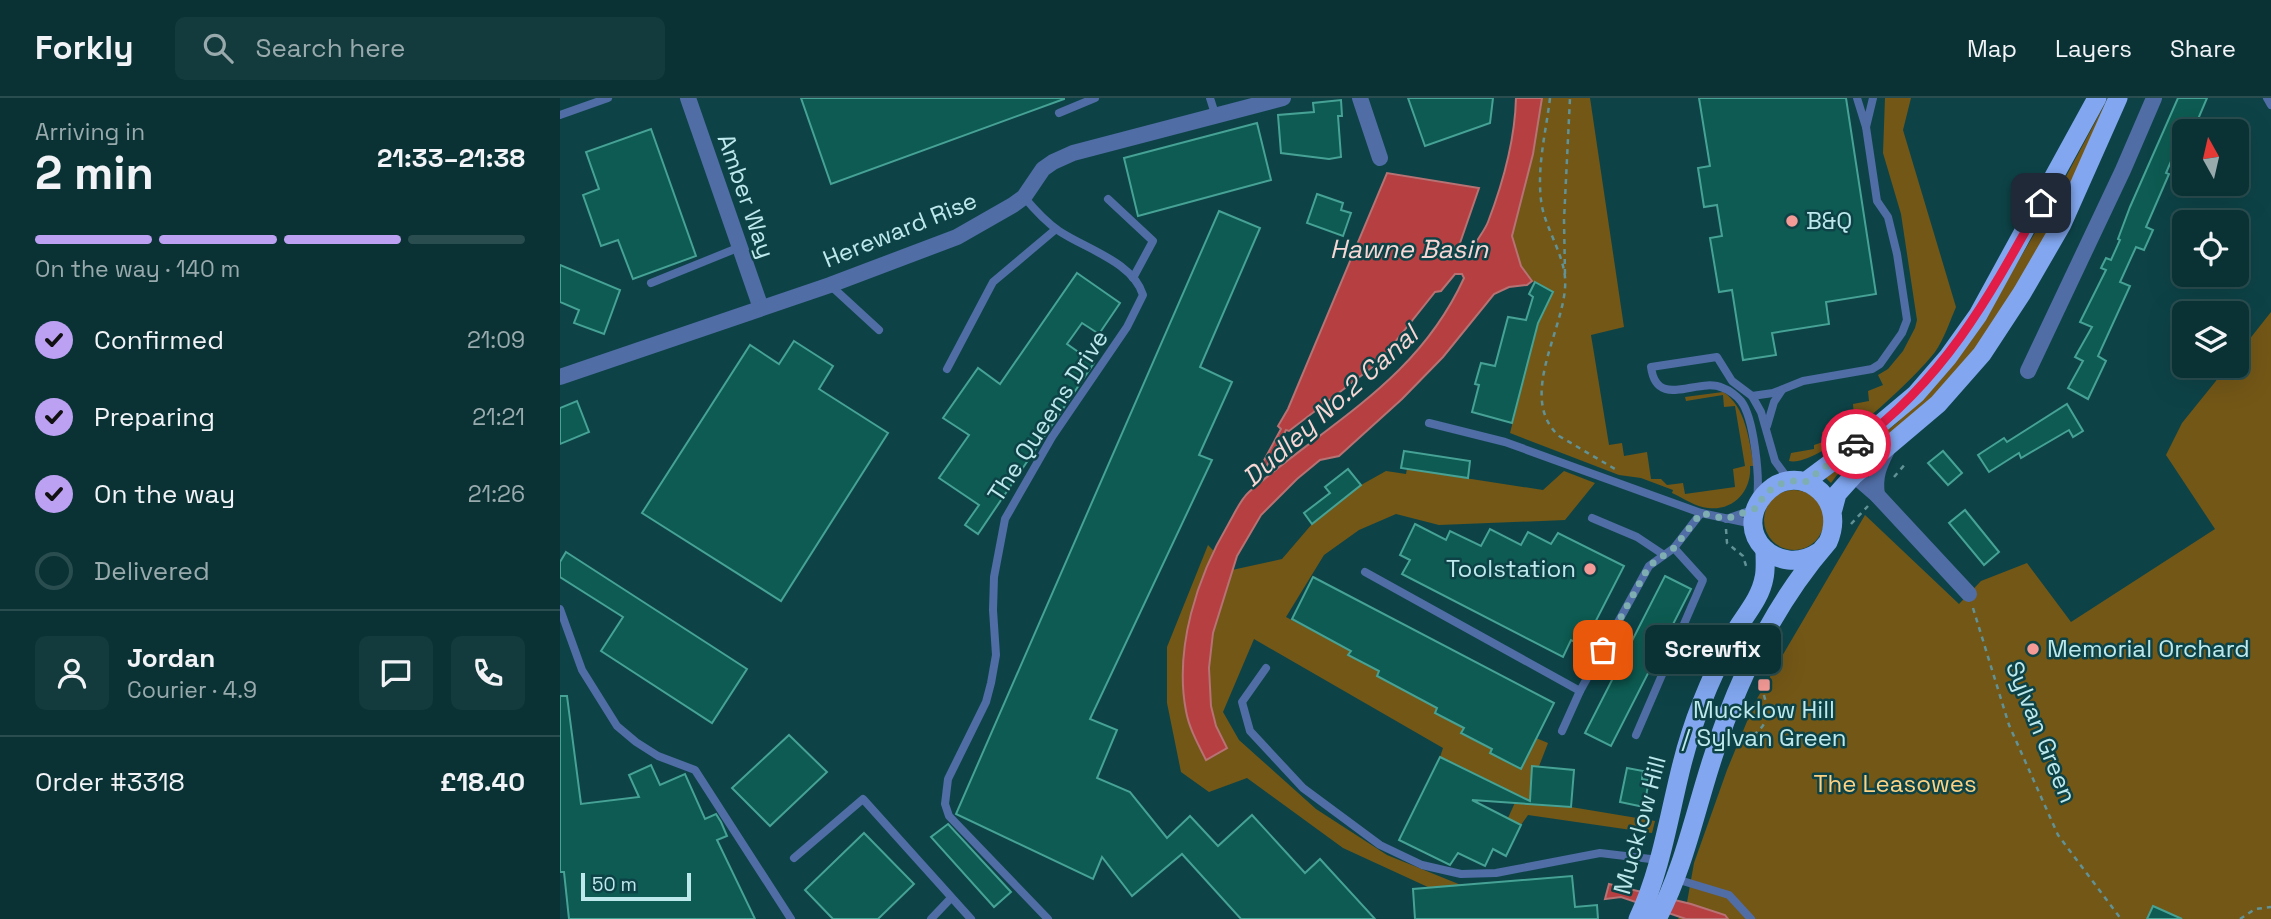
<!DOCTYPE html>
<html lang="en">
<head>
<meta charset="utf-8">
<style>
  :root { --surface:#0a3235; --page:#133a3d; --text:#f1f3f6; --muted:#99aaad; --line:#2a4d50; --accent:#bca0f2 }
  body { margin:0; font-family:"Space Grotesk",sans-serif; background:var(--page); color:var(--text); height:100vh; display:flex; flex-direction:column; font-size:26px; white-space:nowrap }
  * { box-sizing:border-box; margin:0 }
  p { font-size:23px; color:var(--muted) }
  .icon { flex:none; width:38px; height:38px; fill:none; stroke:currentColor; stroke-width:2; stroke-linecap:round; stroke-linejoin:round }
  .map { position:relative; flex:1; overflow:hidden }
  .side { display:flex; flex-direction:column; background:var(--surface); width:560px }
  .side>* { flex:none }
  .needle { width:46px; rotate:352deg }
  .fabs { position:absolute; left:1612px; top:21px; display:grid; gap:14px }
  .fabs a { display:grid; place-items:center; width:77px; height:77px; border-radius:10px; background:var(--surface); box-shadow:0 7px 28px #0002,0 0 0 2px var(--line); font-size:35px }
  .scale { position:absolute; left:21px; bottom:18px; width:110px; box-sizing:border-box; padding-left:7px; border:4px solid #bde8ec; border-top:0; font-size:19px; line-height:24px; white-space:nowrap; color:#bde8ec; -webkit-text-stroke:5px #0d4347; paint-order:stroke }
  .pin { position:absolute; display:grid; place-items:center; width:60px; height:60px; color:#fff; margin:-30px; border-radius:14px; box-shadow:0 4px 10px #0006 }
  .courier { position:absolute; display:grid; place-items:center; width:70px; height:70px; margin:-35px; border:5px solid #e11d48; border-radius:50%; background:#fff; color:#222; box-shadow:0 2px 9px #0007 }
  .bubble { position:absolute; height:49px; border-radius:10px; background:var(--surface); box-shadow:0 7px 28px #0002,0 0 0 2px var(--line); font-size:23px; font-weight:700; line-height:49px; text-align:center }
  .headline em { font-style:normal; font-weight:700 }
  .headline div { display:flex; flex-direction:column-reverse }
  .headline { display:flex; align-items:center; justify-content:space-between; height:119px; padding:0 35px }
  h1 { font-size:46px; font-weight:700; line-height:52px }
  .bar { display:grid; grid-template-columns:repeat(4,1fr); gap:10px 7px; align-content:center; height:84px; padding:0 35px }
  .bar i { height:9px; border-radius:5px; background:var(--line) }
  .bar .active { background:var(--accent) }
  .bar p { grid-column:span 4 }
  .line { display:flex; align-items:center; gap:18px; padding:0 35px; border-top:2px solid var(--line) }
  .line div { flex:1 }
  .round { display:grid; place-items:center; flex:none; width:74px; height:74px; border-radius:10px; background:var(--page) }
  ol { padding:0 35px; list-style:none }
  li { display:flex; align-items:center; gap:21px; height:77px }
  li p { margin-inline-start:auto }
  li .icon { padding:7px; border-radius:50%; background:var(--accent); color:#111; stroke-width:4 }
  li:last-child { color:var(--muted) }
  li i { width:38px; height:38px; border:4px solid var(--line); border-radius:50% }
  header { display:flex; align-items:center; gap:42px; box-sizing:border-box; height:98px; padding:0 35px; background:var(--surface); border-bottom:2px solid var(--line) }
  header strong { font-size:33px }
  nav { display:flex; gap:38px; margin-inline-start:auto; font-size:24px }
  .search { width:490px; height:63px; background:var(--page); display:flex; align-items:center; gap:18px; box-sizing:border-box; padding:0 24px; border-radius:10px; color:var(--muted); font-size:26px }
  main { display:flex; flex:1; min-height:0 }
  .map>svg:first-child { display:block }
  .green { fill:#735717 }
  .water { fill:#b53f41; stroke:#b77274; stroke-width:2 }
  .building { fill:#0d5b52; stroke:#46a295; stroke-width:2 }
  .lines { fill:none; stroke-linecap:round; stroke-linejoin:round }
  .path { stroke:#619296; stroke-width:2.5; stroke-dasharray:5 5; stroke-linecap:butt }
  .service { stroke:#506da5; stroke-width:8 }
  .minor { stroke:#506da5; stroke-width:16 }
  .trunk { stroke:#82a7f0; stroke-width:19 }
  .done { stroke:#7faeb2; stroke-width:7; stroke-dasharray:0 12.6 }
  .route { stroke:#e11d48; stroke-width:9 }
  .poi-dot { fill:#f59b97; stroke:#0d4347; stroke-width:2.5 }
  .labels { text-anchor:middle; stroke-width:5; stroke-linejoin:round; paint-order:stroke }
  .street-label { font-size:24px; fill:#bde8ec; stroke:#0d4347 }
  .poi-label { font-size:24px; fill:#bde8ec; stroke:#0d4347; text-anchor:start }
  .park-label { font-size:24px; fill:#fdd383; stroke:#0d4347 }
  .water-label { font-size:26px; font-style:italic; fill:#f7d6d4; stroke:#0d4347 }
</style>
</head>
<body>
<header>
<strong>Forkly</strong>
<div class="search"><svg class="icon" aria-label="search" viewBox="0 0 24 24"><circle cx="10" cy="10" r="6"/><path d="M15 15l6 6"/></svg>Search here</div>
<nav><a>Map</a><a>Layers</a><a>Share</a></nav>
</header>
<main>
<section class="side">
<div class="headline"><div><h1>2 min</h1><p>Arriving in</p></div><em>21:33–21:38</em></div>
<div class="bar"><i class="active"></i><i class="active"></i><i class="active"></i><i></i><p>On the way · 140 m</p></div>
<ol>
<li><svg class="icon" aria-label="check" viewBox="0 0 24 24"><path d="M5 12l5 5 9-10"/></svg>Confirmed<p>21:09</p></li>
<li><svg class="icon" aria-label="check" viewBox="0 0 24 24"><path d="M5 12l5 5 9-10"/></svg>Preparing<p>21:21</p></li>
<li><svg class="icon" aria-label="check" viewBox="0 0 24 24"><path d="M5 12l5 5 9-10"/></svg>On the way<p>21:26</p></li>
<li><i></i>Delivered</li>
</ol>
<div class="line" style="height:126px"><a class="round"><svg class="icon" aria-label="person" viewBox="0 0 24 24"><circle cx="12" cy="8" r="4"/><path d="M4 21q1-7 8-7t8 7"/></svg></a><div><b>Jordan</b><p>Courier · 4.9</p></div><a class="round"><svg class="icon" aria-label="chat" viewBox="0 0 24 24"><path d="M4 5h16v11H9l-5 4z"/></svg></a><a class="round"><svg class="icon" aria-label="phone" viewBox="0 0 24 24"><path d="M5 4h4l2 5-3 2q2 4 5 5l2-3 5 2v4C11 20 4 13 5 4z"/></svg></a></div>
<div class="line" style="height:91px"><div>Order #3318</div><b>£18.40</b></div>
</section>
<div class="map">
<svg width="1711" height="821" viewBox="0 0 1711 821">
  <rect width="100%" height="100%" fill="#0d4347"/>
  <!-- green -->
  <g class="green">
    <path d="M982,0h48l34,229 -33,8 18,110 13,-2 2,13 23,-4 4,27h10l6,6 16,-2 2,11 50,-7 -2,-18 12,-3 -10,-60 -11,1 -1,-12 -37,6 -1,-4 38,-5c23,14 26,49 31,74h-4c2,24 -16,45 -42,42 -12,-1 -25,-10 -36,-15l1,-3 -32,-12 -22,-3 -109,-42 28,-110 15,-31 -21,-11 -11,-15 -10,-30 22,-82z"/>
    <path d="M1325,0h26l-8,32 53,177c-6,14 -12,32 -21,45 -20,26 -113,116 -146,109l2,-8 23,-4v-4l9,-3 -1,-10 24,-4 -1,-10 9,-2 -1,-12 16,-3 -1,-10 15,-6 -5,-10 10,-6 15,-18 12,-23 2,-8 -16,-106 -18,-61z"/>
    <polygon points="1548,0 1552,0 1478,154 1417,251 1369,303 1321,345 1277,377 1271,385 1266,380 1338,324 1437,199 1485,118"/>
    <polygon points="1711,214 1711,821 1118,821 1126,810 1134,765 1167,672 1195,604 1305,417 1399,506 1421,483 1467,465 1511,524 1655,431 1606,357 1622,325 1668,268 1676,268 1677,257"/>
    <polygon points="847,371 983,392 1004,373 1035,385 1005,422 879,427 836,416 799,432 764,457 726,519 791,553 789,557 819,573 817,578 877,610 875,615 904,630 901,636 932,651 931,655 960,671 976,640 988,645 971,689 970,706 1011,709 1095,723 1092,735 968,717 961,727 948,720 958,698 880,659 883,650 694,541 663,614 679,642 756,711 827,757 901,787 870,790 783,750 687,680 649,694 621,674 607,605 607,549 648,447 672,472 722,461 752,426 801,387 826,373 846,376"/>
    <circle cx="1234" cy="422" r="30"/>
  </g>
  <!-- water -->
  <g class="water">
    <path d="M956,0h26l-9,56 -21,82 9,30 11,15 -5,4 -18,2 -15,7 -51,63 -41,42 -63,57 -19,4 -23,19 -36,36 -24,41 -24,77 -4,35 2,38 5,20 11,22 -21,12c-8,-16 -17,-32 -20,-49 -12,-63 11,-134 43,-188 6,-10 11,-23 20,-31 80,-70 168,-111 215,-214l-2,-4h-7l-14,17 -6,1 -56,70 -90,69 -3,-1 -21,39 -4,-3 20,-37 -3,-3 10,-17 99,-236 92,15 -19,55 1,6 11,2c4,-11 12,-19 16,-29 15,-39 27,-82 28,-124z"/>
    <polygon points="1049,786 1131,806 1165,817 1168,821 1126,821 1061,799 1045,801"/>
  </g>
  <!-- building -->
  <g class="building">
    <polygon points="241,0 504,0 504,1 271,86"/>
    <polygon points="848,0 933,0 930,25 865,48"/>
    <polygon points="1139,0 1286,0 1316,196 1266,204 1269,226 1212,235 1216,257 1183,262 1172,192 1159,194 1150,140 1162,138 1157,107 1144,109 1138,70 1150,68"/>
    <polygon points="1618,0 1647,0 1633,33 1624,33 1606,75 1609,76 1586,129 1593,132 1584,152 1576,149 1560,184 1570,188 1538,258 1546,263 1528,301 1508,290 1523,263 1515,259 1532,229 1520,224 1546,172 1541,170 1546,160 1551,162 1560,142 1558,141 1570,109"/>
    <polygon points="781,2 782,18 778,18 781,59 769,61 721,55 718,17 754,14 753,5"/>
    <polygon points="697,25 711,82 578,118 564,60"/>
    <polygon points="91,31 136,158 73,181 58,142 41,148 23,97 39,91 26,54"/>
    <polygon points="757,96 783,105 781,112 791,115 783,138 747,125"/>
    <polygon points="659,113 700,130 640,269 672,284 639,357 652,362 530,621 557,632 537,680 570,694 607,740 630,718 658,748 692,717 745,775 760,761 815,821 681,821 622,756 572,798 542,759 533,781 396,716"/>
    <polygon points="0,167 60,192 44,236 14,225 19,212 0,204"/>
    <polygon points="517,175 560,205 539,236 522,225 507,246 534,265 418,436 405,427 419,407 379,380 409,337 383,320 418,270 440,286"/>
    <polygon points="975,184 993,194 978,225 952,325 912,314 919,287 915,286 921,265 935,268 948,219 966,222 973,199 969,196"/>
    <polygon points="234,243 273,268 259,291 328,335 221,503 82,415 190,247 219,266"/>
    <polygon points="17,303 29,334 0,346 0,310"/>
    <polygon points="1507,306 1523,333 1513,339 1509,332 1461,360 1459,355 1429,374 1418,357 1444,340 1447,344"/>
    <polygon points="844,353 910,363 908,380 841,370"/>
    <polygon points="1383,353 1402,375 1388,387 1368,365"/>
    <polygon points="788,371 801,387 752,426 744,415 770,395 765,389"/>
    <polygon points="1405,412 1439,454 1424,467 1389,425"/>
    <polygon points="855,426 886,442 890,433 921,448 930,431 961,447 968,434 991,446 998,435 1064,468 1023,548 1011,542 1003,559 842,476 850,462 840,457"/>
    <polygon points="6,454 187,571 152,625 41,553 63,519 0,479 0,464"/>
    <polygon points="1105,478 1131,491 1051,648 1025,635"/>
    <polygon points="753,479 994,605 961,671 930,655 932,651 901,635 904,630 875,615 877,610 817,578 819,573 788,557 791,553 732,521"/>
    <polygon points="0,598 7,598 21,706 79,699 69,677 91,667 100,687 125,676 145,721 156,716 161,724 167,738 157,742 195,821 9,821 4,774 0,774"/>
    <polygon points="229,637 267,674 210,728 172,690"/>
    <polygon points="880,659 970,703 972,668 1014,672 1011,709 912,702 961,727 946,758 933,751 925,768 898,755 890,767 839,742"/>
    <polygon points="1067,670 1083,673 1082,681 1089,682 1084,709 1060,704"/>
    <polygon points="388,726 451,794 434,809 371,739"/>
    <polygon points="304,735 354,786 318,821 273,821 245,792"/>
    <polygon points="1012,778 1015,809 1037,807 1038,821 855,821 853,791"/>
    <polygon points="1593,808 1622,821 1587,821"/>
  </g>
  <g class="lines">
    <!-- path -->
    <g class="path">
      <path d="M990,0c-4,34 -13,67 -9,102 3,29 27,58 24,88 -3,45 -47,111 -6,148l56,33"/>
      <polyline points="1005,176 1004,122 1010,0"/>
      <polyline points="1334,379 1347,364"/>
      <polyline points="1291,426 1308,408"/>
      <polyline points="1166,431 1167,445 1183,458 1187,471"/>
      <polyline points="1413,510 1449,627 1498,737 1561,821"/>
      <path d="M1176,647c18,-10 35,-17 30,-42 -2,-8 -4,-14 -4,-22"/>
      <polyline points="1680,821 1695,811 1711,809"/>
    </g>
    <!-- service -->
    <g class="service">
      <polyline points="650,0 656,19"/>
      <polyline points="1297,0 1306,29 1313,0"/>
      <polyline points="1707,0 1711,7"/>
      <polyline points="499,15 535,0"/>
      <polyline points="0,17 48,0"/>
      <path d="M464,99c10,12 22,25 35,34 27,18 74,31 84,64l-16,32 -75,110 -47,82 -11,58 -1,33 3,45 -5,28 -5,19 -38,77 -3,25 4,12 99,103"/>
      <polyline points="548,101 593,143 573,180"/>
      <polyline points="91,185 180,149"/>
      <polyline points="270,187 319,232"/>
      <polyline points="387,271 433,184 496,131"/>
      <polyline points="1192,298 1213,295 1243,283 1312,271 1320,266 1342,235 1347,222 1337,156 1328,119 1317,103 1306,29"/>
      <polyline points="869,325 945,344 1141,415 1193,426"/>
      <polyline points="1207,328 1214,304 1222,292"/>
      <path d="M1197,400c3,-21 -3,-80 -16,-97 -4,-5 -12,-11 -18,-13 -25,-12 -66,23 -72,-21l66,-10 15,24 20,15 9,16 14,49 14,19"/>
      <polyline points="1032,420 1077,439 1104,457"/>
      <polyline points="1166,421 1195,411"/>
      <polyline points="805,474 1020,593 1089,468 1114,450 1141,415"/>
      <polyline points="0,511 22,572 57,628 76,644 98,658 135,672 231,821"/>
      <polyline points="706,570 682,604 690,633 743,690 820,747 862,767 901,776 936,775 1040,755 1099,762"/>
      <polyline points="1002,633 1020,593"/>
      <polyline points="1076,637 1143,482 1114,450"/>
      <polyline points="234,760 303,701 411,821"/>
      <polyline points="1116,781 1169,797 1191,821"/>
      <polyline points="371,821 391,800"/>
    </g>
    <!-- minor -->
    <g class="minor">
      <polyline points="128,0 201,210"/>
      <polyline points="800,0 820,60"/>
      <polyline points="1468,273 1563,72 1594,0"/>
      <polyline points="0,279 270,187 397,139 453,107 464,99 483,71 493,64 513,55 723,0"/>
      <polyline points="1294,377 1317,397 1409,496"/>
      <path d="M1317,397c-3,-18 2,-29 10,-45"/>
    </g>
    <!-- trunk -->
    <g class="trunk">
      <polyline points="1245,384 1300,343 1356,296 1388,259 1418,217 1537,0"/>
      <polyline points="1273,411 1277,396 1294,377 1378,306 1422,256 1462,195 1502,126 1558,0"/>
      <path d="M1078,821c23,-48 31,-104 44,-155 11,-44 28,-85 49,-125 10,-20 29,-38 33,-61 2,-8 1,-18 1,-27"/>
      <path d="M1097,821c26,-49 37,-103 54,-156 25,-80 62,-158 117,-221 21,-47 -33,-83 -64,-47 -33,39 14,84 55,57"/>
    </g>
  </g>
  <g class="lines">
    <!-- done -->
    <path class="done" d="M1043,552l46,-84 25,-18 27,-35 25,6 31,-11c7,-18 27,-31 48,-26l51,-38"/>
    <!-- route -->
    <path class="route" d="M1296,346c89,-65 133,-147 185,-241"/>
  </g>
  <!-- markers -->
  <g class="poi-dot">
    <circle cx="1232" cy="123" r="7"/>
    <circle cx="1030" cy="471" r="7"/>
    <circle cx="1473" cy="551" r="7"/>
    <rect x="1197" y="580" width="14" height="14" rx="3.5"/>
  </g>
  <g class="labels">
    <!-- street labels -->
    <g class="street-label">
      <text transform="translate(186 98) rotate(71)" y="8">Amber Way</text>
      <text transform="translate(340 132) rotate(-22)" y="8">Hereward Rise</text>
      <text transform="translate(488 318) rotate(-57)" y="8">The Queens Drive</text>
      <text transform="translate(1481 634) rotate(68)" y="8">Sylvan Green</text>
      <text transform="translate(1080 727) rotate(-75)" y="8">Mucklow Hill</text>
    </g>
    <!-- poi labels -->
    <g class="poi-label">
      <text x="1246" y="131">B&amp;Q</text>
      <text x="1016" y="479" text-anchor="end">Toolstation</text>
      <text x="1487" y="559">Memorial Orchard</text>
      <text x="1204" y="620" text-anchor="middle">Mucklow Hill<tspan x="1204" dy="28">/ Sylvan Green</tspan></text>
    </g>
    <!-- park labels -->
    <g class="park-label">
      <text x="1335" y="694">The Leasowes</text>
    </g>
    <!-- water labels -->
    <g class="water-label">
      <text x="849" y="160">Hawne Basin</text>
      <text transform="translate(770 308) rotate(-42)" y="9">Dudley No.2 Canal</text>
    </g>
  </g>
</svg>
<div class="fabs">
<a><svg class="needle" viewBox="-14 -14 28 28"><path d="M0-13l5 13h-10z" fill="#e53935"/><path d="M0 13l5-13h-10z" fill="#99aaad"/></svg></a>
<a><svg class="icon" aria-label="locate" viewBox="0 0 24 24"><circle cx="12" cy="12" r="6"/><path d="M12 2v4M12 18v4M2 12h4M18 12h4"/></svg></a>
<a><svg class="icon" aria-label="layers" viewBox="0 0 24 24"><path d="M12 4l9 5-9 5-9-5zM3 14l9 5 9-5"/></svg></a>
</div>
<div class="scale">50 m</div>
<div class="pin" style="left:1043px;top:552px;background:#ea580c"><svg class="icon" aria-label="bag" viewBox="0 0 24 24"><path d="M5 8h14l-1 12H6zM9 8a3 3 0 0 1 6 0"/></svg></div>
<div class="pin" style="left:1481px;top:105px;background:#1f2937"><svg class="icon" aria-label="home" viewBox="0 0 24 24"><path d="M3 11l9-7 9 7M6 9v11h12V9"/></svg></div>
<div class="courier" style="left:1296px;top:346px"><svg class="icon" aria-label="car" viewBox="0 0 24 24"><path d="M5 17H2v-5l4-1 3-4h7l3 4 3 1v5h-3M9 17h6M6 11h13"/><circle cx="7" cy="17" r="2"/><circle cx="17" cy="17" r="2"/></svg></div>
<div class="bubble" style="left:1085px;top:527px;width:136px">Screwfix</div>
</div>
</main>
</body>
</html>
